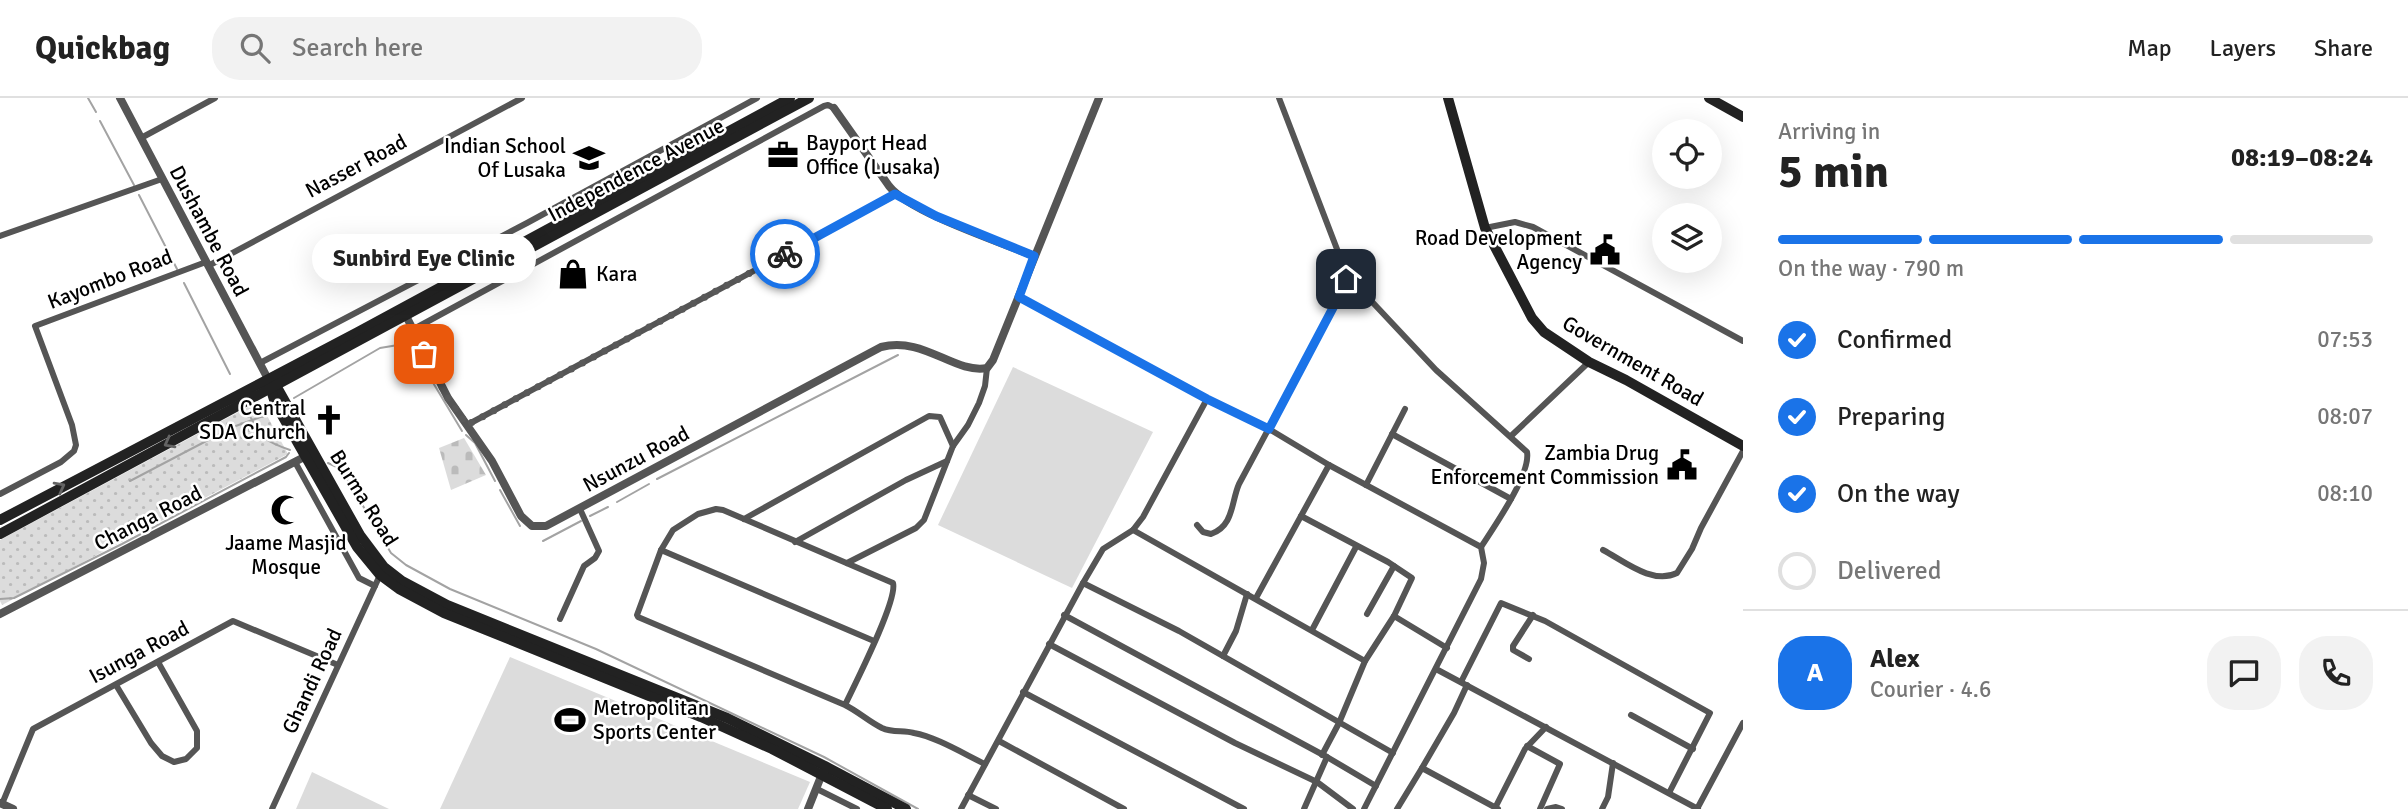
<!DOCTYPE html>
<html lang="en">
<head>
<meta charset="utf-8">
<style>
  :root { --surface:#fff; --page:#f2f2f2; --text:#222; --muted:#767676; --line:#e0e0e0; --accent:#1a73e8 }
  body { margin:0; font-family:Signika,sans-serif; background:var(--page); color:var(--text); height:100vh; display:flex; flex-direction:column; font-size:26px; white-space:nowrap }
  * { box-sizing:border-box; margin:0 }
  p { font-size:23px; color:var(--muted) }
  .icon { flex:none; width:38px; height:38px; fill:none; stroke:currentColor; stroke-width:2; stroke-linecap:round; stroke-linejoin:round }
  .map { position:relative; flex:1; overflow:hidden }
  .details { display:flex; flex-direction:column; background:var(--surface); width:665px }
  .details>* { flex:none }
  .tools { position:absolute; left:1652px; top:21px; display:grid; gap:14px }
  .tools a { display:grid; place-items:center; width:70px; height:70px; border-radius:50%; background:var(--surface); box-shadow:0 7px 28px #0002; font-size:35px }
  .pin { position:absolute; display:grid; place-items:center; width:60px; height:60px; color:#fff; margin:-30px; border-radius:14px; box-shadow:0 4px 10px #0006 }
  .courier { position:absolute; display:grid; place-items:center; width:70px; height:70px; margin:-35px; border:5px solid #1a73e8; border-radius:50%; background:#fff; color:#222; box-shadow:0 2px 9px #0007 }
  .bubble { position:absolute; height:49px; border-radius:24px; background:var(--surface); box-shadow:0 7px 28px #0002; font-size:23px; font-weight:700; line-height:49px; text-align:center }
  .headline em { font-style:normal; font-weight:700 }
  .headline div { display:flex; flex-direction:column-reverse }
  .headline { display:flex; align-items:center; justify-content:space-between; height:119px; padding:0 35px }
  h1 { font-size:46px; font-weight:700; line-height:52px }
  .bar { display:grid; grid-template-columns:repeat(4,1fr); gap:10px 7px; align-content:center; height:84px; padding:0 35px }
  .bar i { height:9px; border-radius:5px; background:var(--line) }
  .bar .on { background:var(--accent) }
  .bar p { grid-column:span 4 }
  .line { display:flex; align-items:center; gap:18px; padding:0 35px; border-top:2px solid var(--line) }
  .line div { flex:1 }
  .round { display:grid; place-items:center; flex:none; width:74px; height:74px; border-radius:28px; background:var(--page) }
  ol { padding:0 35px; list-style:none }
  li { display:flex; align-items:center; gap:21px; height:77px }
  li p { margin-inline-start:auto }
  li .icon { padding:7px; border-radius:50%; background:var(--accent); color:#fff; stroke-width:4 }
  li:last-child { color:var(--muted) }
  li i { width:38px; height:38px; border:4px solid var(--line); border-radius:50% }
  header { display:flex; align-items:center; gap:42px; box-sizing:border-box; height:98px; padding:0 35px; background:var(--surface); border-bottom:2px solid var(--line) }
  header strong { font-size:33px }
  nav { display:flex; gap:38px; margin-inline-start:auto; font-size:24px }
  .search { width:490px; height:63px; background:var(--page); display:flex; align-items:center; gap:18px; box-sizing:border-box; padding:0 24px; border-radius:28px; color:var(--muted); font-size:26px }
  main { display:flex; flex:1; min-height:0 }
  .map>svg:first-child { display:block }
  .grass { fill:url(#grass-dots) }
  .cemetery { fill:url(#cemetery-stones) }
  .pitch { fill:#dcdcdc }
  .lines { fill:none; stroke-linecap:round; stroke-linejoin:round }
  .stream { stroke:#a3a3a3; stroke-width:2 }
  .minor { stroke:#555; stroke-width:6 }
  .tertiary { stroke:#555; stroke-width:8 }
  .secondary { stroke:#222; stroke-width:10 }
  .oneway { stroke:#646464 }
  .done { stroke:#595959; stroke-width:7; stroke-dasharray:0 12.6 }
  .route { stroke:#1a73e8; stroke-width:9 }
  .labels { text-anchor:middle; stroke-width:5; stroke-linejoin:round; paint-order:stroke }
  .poi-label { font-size:21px; fill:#000; stroke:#fff; text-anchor:end }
  .street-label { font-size:21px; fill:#000; stroke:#fff }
</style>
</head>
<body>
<header>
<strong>Quickbag</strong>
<div class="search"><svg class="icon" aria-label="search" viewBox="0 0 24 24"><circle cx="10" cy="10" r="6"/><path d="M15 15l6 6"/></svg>Search here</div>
<nav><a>Map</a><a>Layers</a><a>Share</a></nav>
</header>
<main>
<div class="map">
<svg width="1743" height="711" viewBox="0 0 1743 711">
  <defs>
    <pattern id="grass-dots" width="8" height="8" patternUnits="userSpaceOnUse" patternTransform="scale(1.75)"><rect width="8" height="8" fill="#dcdcdc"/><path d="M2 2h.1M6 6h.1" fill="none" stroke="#bbb" stroke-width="1.8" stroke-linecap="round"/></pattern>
    <pattern id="cemetery-stones" width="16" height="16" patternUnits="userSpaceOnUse" patternTransform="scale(1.75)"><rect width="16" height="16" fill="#dcdcdc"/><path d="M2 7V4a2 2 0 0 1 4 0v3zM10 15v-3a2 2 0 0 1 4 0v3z" fill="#bbb"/></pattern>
  </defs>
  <rect width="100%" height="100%" fill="#fff"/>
  <!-- grass -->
  <polygon class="grass" points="259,303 288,356 2,507 0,503 0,442"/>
  <!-- cemetery -->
  <polygon class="cemetery" points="464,340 486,377 451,392 439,350"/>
  <!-- pitch -->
  <g class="pitch">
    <polygon points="1013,269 1153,334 1072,490 938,427"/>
    <polygon points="510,559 810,684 798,711 440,711"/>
    <polygon points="312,674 389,711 296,711"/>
  </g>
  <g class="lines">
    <!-- stream -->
    <g class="stream">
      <polyline points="88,0 96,14"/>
      <polyline points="100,23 134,87"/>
      <polyline points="139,97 177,171"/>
      <polyline points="184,185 230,276"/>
      <polyline points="429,278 462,333"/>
      <polyline points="294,300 380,250 398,247 416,251 427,272"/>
      <path d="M251,320c12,22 16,24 39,32"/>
      <polyline points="466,337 475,345 495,383"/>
      <polyline points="328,365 341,371 391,455 406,467 450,491 596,551 824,659 918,711"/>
      <polyline points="657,381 898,257"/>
      <polyline points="130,383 233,329 274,314"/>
      <polyline points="500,392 520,428"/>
      <polyline points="617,404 649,386"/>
      <polyline points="590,418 608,409"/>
      <polyline points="543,443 581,423"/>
      <polyline points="0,501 14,500 122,446 286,359 289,355"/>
    </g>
    <!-- minor -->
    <g class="minor">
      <polyline points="141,40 215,0"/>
      <polyline points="1485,130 1515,124 1533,129 1743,243"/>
      <polyline points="0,138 162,81"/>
      <polyline points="208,168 522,0"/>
      <path d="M1346,176l90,96 91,82c4,22 -33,75 -46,95"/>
      <polyline points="1019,199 1207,301 1269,331 1329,367 1481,449 1484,465 1481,481 1364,711"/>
      <polyline points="412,232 824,8 828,7 834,10"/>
      <polyline points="260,265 527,125 757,0"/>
      <polyline points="467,327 895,97"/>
      <polyline points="1392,336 1511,401"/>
      <polyline points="1511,338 1589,264"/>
      <polyline points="295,364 359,480 375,488"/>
      <polyline points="1366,387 1405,311"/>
      <polyline points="0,396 61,364 74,353 76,347 72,327 35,228 206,164"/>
      <polyline points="1301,418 1388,464 1412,480 1394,518 1365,563 1339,625 1322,657"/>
      <polyline points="744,421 929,318 940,319 953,348"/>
      <path d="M1197,427l6,7 8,2c23,-8 20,-32 28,-50l107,-200 -1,-14 -66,-172"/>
      <polyline points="1133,432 1365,563"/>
      <polyline points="795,444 906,382 947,363"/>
      <polyline points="661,452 874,543"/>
      <path d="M1603,452c21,11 49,35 74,23l15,-24 9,-21 42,-77"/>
      <polyline points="847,465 916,430 924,422 953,348 968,327 979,305 985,288 987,270"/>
      <polyline points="1083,485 1179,533 1393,655"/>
      <polyline points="1256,500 1329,367"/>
      <polyline points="1367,516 1394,468"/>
      <polyline points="1064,517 1327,659 1376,688"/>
      <polyline points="1394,518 1447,550"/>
      <polyline points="560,521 584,468 595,460 599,453 580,411"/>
      <polyline points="1312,532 1356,449"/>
      <polyline points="1049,546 1235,645 1317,684 1353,711"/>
      <polyline points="1223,558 1236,533 1247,496"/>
      <polyline points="1529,561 1513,552 1513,548 1533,517"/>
      <polyline points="1436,571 1698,711"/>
      <polyline points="1461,584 1501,505 1545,523 1710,615 1669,695"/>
      <polyline points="116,587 151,645 162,658 174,664 186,661 197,650 197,633 158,564"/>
      <polyline points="1023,594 1244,711"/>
      <path d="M845,607c10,-21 53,-105 48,-122l-170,-73 -7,-1 -18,5 -25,16 -12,20 -24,65 1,2 207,88c14,7 23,16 37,23 11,5 21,2 32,5 22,4 50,21 71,31"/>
      <polyline points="1631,617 1693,651"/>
      <polyline points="999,643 1124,711"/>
      <polyline points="1527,648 1560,666 1540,711"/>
      <polyline points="1422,670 1454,615 1467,587"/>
      <polyline points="817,691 857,711"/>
      <polyline points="968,697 996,711"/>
      <polyline points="2,706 33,631 233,523 338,567"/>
      <polyline points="1495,710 1525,651 1546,629"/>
      <polyline points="272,711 380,477"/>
      <polyline points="961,711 1083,485 1103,451 1133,432 1143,419 1207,301"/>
      <polyline points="1304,711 1327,659"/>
      <polyline points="1397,711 1422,670 1498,711"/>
      <polyline points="1547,711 1556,709 1562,711"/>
      <polyline points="1602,711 1608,699 1613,665"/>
      <polyline points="1697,711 1743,625"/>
    </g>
    <!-- tertiary -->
    <g class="tertiary">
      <polyline points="120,0 268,281"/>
      <path d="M834,10l55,78c20,26 111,56 145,70"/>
      <path d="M403,212l45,88 44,63 29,55 11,10h14l335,-179c43,-11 73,27 106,21l6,-8 106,-262"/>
      <polyline points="0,516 310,356"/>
      <polyline points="0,705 13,711"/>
      <polyline points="808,711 824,671"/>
    </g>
    <!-- secondary -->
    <g class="secondary">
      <polyline points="1448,0 1485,130 1532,220 1544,234 1589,264 1626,282 1743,348"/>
      <polyline points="1709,0 1743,19"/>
      <polyline points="271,284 278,291 360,437 384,469 402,483 447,507 727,620 825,668 906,711"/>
      <polyline points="269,285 275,305 357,449 380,477 399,491 444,515 701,619 772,651 887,711"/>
      <polyline points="0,422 358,234 790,0"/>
      <polyline points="0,436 809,0"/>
    </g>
  </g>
  <!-- one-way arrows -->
  <defs><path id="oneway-chevron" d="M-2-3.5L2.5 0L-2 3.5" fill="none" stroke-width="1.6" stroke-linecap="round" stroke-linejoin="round" transform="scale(1.75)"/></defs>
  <g class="oneway">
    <use href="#oneway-chevron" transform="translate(169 345) rotate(152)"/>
    <use href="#oneway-chevron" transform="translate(60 389) rotate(-28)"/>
  </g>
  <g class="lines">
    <!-- done -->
    <polyline class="done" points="424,256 448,300 467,327 785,156"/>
    <!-- route -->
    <polyline class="route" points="785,156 895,96 936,118 1034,158 1019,199 1207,301 1269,331 1344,189 1346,181"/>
  </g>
  <!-- icons -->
  <defs>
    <g id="office-bare" transform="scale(2.415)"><path d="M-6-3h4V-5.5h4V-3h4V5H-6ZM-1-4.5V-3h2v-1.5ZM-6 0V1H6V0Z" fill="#000" stroke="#fff" stroke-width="2.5" paint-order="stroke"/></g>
    <g id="school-bare" transform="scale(2.415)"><path d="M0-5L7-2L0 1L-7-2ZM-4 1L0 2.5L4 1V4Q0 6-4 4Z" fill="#000" stroke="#fff" stroke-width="2.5" paint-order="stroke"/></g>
    <g id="civic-bare" transform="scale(2.415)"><path d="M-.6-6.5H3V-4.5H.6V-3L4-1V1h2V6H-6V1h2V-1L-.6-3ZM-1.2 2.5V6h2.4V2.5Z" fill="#000" stroke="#fff" stroke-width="2.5" paint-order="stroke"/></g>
    <g id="shop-bare" transform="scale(2.415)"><path d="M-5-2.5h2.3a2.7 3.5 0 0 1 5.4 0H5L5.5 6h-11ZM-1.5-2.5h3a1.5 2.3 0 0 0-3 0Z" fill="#000" stroke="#fff" stroke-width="2.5" paint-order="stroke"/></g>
    <g id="church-bare" transform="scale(2.415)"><path d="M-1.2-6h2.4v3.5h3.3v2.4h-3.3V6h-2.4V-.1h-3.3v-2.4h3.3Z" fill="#000" stroke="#fff" stroke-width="2.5" paint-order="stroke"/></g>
    <g id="mosque-bare" transform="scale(2.415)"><path d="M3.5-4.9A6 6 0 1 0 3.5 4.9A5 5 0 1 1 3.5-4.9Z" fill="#000" stroke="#fff" stroke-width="2.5" paint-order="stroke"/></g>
    <g id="stadium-bare" transform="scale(2.415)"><path d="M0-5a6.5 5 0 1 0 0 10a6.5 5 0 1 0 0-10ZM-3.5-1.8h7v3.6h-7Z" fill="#000" stroke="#fff" stroke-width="2.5" paint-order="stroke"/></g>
  </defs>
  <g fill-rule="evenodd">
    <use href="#office-bare" x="783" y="57"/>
    <use href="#school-bare" x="589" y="60"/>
    <use href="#civic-bare" x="1605" y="152"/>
    <use href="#shop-bare" x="573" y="176"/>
    <use href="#church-bare" x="329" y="322"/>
    <use href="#civic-bare" x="1682" y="367"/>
    <use href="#mosque-bare" x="286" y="412"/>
    <use href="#stadium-bare" x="570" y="622"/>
  </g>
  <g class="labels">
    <!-- poi labels -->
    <g class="poi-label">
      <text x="806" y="52" text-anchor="start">Bayport Head<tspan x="806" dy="24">Office (Lusaka)</tspan></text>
      <text x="566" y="55">Indian School<tspan x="566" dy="24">Of Lusaka</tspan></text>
      <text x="1582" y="147">Road Development<tspan x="1582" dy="24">Agency</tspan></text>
      <text x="596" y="183" text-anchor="start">Kara</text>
      <text x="306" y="317">Central<tspan x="306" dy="24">SDA Church</tspan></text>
      <text x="1659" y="362">Zambia Drug<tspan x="1659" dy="24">Enforcement Commission</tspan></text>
      <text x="286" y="452" text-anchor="middle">Jaame Masjid<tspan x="286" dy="24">Mosque</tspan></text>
      <text x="593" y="617" text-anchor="start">Metropolitan<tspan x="593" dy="24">Sports Center</tspan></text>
    </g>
    <!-- street labels -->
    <g class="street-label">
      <text transform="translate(356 68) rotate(-28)" y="7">Nasser Road</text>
      <text transform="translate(636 72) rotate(-28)" y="7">Independence Avenue</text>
      <text transform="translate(209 133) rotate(62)" y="7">Dushambe Road</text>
      <text transform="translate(110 181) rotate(-21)" y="7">Kayombo Road</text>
      <text transform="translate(1633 263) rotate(30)" y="7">Government Road</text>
      <text transform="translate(636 361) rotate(-28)" y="7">Nsunzu Road</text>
      <text transform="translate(364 400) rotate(58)" y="7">Burma Road</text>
      <text transform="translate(148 420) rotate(-27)" y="7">Changa Road</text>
      <text transform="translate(139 554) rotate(-28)" y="7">Isunga Road</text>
      <text transform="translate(312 583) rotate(-65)" y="7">Ghandi Road</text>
    </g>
  </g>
</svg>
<div class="tools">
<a><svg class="icon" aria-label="locate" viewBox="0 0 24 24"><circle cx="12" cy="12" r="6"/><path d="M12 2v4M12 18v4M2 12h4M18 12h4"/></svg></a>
<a><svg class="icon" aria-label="layers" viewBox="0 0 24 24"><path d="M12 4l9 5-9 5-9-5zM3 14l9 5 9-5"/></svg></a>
</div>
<div class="pin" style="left:424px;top:256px;background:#ea580c"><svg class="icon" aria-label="bag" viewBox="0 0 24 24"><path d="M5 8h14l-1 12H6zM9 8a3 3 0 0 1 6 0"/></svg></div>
<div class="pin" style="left:1346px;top:181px;background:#1f2937"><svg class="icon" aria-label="home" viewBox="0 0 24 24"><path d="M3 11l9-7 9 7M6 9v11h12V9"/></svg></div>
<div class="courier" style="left:785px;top:156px"><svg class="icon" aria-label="bike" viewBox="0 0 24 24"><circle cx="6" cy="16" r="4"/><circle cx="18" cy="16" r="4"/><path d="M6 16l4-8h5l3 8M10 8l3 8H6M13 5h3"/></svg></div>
<div class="bubble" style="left:312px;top:136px;width:224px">Sunbird Eye Clinic</div>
</div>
<section class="details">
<div class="headline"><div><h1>5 min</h1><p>Arriving in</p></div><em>08:19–08:24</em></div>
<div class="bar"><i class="on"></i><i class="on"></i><i class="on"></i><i></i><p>On the way · 790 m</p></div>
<ol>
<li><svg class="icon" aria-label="check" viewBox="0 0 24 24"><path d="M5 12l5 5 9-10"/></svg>Confirmed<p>07:53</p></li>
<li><svg class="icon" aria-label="check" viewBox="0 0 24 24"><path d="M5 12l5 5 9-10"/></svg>Preparing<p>08:07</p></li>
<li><svg class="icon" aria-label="check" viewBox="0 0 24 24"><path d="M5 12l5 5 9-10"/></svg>On the way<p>08:10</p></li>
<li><i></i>Delivered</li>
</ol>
<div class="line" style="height:126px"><b class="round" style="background:var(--accent);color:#fff">A</b><div><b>Alex</b><p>Courier · 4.6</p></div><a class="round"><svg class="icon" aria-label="chat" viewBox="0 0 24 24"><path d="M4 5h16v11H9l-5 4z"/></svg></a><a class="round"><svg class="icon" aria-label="phone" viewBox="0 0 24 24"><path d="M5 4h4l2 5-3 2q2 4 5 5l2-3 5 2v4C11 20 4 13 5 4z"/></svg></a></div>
</section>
</main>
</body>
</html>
